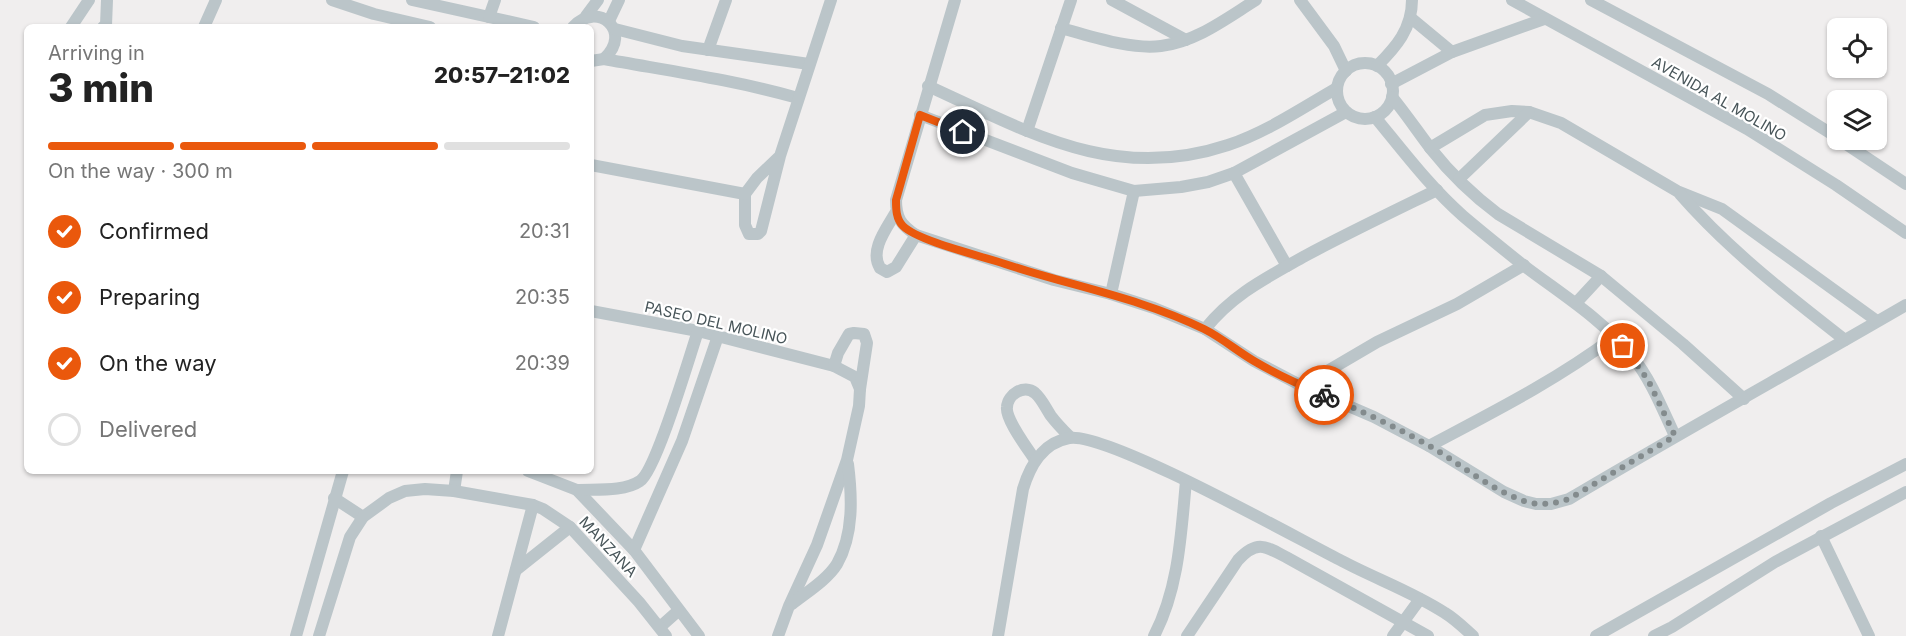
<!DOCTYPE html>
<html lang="en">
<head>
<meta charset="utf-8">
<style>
  :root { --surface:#fff; --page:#f2f2f2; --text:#222; --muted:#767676; --line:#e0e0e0; --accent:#ea580c }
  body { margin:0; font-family:Inter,sans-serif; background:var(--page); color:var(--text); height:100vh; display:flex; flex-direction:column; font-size:22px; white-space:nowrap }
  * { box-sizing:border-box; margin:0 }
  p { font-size:20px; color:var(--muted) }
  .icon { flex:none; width:33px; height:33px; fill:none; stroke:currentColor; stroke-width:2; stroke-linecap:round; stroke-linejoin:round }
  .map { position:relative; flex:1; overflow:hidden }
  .sheet { position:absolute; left:24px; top:24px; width:570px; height:450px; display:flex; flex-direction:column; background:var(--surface); border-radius:9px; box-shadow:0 2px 4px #0004 }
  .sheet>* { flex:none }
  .buttons { position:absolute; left:1827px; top:18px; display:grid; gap:12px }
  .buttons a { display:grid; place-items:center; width:60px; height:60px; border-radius:9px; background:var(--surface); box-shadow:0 2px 4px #0004; font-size:30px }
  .pin { position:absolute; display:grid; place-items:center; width:51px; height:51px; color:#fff; margin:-26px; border:3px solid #fff; border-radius:50%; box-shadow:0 2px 6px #0007 }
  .courier { position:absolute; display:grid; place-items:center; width:60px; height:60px; margin:-30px; border:4px solid #ea580c; border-radius:50%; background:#fff; color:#222; box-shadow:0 2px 8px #0007 }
  .overview em { font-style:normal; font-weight:800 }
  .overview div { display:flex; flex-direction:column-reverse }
  .overview { display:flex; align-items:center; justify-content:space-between; height:102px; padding:0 24px }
  h1 { font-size:39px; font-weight:800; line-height:45px }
  .bar { display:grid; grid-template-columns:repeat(4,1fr); gap:9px 6px; align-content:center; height:72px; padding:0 24px }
  .bar i { height:8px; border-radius:4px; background:var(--line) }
  .bar .active { background:var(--accent) }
  .bar p { grid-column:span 4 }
  ol { padding:0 24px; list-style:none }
  li { display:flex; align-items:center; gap:18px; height:66px }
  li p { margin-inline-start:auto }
  li .icon { padding:6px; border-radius:50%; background:var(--accent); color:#fff; stroke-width:4 }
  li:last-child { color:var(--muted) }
  li i { width:33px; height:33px; border:3px solid var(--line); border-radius:50% }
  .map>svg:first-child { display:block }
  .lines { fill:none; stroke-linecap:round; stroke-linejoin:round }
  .minor { stroke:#bbc5c9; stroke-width:12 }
  .done { stroke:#838b8d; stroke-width:6; stroke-dasharray:0 10.8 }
  .route { stroke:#ea580c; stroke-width:8 }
  .labels { text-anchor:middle; stroke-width:4.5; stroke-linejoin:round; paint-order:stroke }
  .street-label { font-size:15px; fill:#485559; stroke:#fff }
</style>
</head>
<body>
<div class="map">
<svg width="1906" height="636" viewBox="0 0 1906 636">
  <rect width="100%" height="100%" fill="#f0eeee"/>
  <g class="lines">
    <!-- minor -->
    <g class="minor">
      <polyline points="332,0 374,14 430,27"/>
      <polyline points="412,0 534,27"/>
      <path d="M955,0l-59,200c0,18 5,25 20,35l138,45 57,14 43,14 51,21 49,32 48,25 72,31 55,29 75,46 20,9 12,3h15l18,-5c111,-66 225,-129 337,-194"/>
      <polyline points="1112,0 1186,40"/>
      <polyline points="1300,0 1334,46 1346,71"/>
      <polyline points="1512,0 1747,129 1836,185 1906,233"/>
      <polyline points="1591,0 1768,94 1838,138"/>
      <polyline points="586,16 598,0"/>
      <polyline points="489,17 495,0"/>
      <polyline points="1411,18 1452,52"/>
      <polyline points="609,21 619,0"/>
      <polyline points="71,27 89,0"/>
      <polyline points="103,27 106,25 107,0"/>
      <polyline points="204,27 216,0"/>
      <path d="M573,27c24,-27 61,4 31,32"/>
      <path d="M1061,28c30,8 69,22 100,18 35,-4 66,-28 95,-46"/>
      <polyline points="615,29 682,46 809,64"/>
      <polyline points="708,50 726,0"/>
      <path d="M591,61l13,-2c66,12 130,21 194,39"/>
      <circle cx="1365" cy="91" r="28"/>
      <path d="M1377,66c19,-19 35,-37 35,-66"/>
      <polyline points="1391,84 1452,52 1544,19"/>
      <path d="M928,86c101,46 186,97 300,59 39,-13 74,-37 109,-57"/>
      <path d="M1392,97c14,17 26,35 39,52 19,24 43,47 67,65l103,62 82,68 61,55"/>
      <polyline points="920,115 1072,173 1134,191 1181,187 1208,182 1234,173 1346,112"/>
      <path d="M1375,117c28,34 55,70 88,99 20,17 40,33 60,49 38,29 78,53 109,91 19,24 30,52 43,80"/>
      <polyline points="1027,131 1071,0"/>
      <polyline points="1840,140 1906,184"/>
      <polyline points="1430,148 1485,115 1512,111 1529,112 1561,123 1677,191 1722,209 1877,321"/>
      <polyline points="780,156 757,178 745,194 745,225 749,234 758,234 761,231 780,156 831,0"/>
      <polyline points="591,165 745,194"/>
      <polyline points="1234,173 1287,266"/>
      <polyline points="1459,179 1529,112"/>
      <path d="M1680,194c49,56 106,100 165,146"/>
      <path d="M896,212c-9,16 -27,38 -16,56l7,4 9,-5 20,-32"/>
      <polyline points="1111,294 1134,191"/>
      <polyline points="1576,303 1601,276"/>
      <polyline points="591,311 698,331 834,366 855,377 860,389 859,406 847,460 817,545 789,606 778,636"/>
      <path d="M1205,329c28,-35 61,-51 100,-73 43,-23 87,-44 132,-66"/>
      <polyline points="834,366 838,353 849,334 854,333 864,334 867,343 860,389"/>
      <polyline points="1302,386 1377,342 1457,304 1524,265"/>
      <path d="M1429,446c64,-34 126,-65 185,-109"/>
      <path d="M1035,460c-7,-11 -30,-41 -28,-53 1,-13 17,-23 28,-14 7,6 11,16 16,23 6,8 13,15 19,21"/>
      <polyline points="528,471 577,490 634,550 699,636"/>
      <path d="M577,490c19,-1 47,2 63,-9 16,-10 50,-126 58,-150"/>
      <polyline points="454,491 457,471"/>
      <polyline points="334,498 363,517"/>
      <polyline points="1821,536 1869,636"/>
      <polyline points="634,550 682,441 718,336"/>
      <polyline points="516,570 570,527"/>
      <path d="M792,604c15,-12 35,-24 45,-40 17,-30 15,-68 11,-100"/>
      <polyline points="660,627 678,611"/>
      <polyline points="296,636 343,471"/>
      <polyline points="319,636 350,537 363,517 389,498 405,491 425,489 454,491 533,505 543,509 570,527 639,602 666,636"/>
      <polyline points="498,636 533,505"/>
      <path d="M998,636l25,-147c7,-23 19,-46 46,-51 37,-7 229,101 273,123 34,18 71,31 103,52 10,6 19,15 28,23"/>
      <path d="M1154,636c25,-48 27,-102 32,-155"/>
      <path d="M1187,636l51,-76c19,-20 27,-14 48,-3l142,79"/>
      <polyline points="1393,636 1420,599"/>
      <polyline points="1596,636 1831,503 1906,464"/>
      <polyline points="1654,636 1672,627 1775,562 1906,492"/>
    </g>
  </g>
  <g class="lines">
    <!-- done -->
    <path class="done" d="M1324,395c35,15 70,31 104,50 31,18 61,44 96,56 15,5 29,3 45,-2l106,-63 -27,-56 -25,-34"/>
    <!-- route -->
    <path class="route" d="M963,132l-43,-17 -24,85c0,9 0,19 7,26 15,15 78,30 102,38 66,22 136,34 199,65 18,9 33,22 50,32 22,13 46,24 70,34"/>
  </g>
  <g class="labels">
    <!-- street labels -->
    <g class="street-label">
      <text transform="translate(1719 99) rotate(30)" y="5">AVENIDA AL MOLINO</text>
      <text transform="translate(716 323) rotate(13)" y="5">PASEO DEL MOLINO</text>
      <text transform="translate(608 547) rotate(47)" y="5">MANZANA</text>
    </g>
  </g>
</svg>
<div class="buttons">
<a><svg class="icon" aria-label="locate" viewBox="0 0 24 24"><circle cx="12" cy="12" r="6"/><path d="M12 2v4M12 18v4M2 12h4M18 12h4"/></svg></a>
<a><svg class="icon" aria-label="layers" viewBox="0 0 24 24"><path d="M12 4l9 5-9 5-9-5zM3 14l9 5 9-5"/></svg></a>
</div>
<div class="pin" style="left:1623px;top:346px;background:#ea580c"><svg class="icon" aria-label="bag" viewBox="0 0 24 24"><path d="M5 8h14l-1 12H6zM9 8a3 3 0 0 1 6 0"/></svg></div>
<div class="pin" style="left:963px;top:132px;background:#1f2937"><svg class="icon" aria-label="home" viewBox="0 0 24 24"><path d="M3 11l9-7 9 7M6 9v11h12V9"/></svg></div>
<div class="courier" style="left:1324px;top:395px"><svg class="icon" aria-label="bike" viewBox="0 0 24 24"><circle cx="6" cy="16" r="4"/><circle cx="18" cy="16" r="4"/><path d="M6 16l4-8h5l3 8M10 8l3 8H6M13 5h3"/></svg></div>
<section class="sheet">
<div class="overview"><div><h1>3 min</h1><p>Arriving in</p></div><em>20:57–21:02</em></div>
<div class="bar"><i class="active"></i><i class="active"></i><i class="active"></i><i></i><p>On the way · 300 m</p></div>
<ol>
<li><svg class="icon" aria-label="check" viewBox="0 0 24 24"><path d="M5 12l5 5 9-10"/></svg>Confirmed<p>20:31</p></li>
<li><svg class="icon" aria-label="check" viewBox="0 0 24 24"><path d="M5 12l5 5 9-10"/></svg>Preparing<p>20:35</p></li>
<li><svg class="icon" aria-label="check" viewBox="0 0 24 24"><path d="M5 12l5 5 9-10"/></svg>On the way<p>20:39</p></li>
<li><i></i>Delivered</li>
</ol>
</section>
</div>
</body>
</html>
